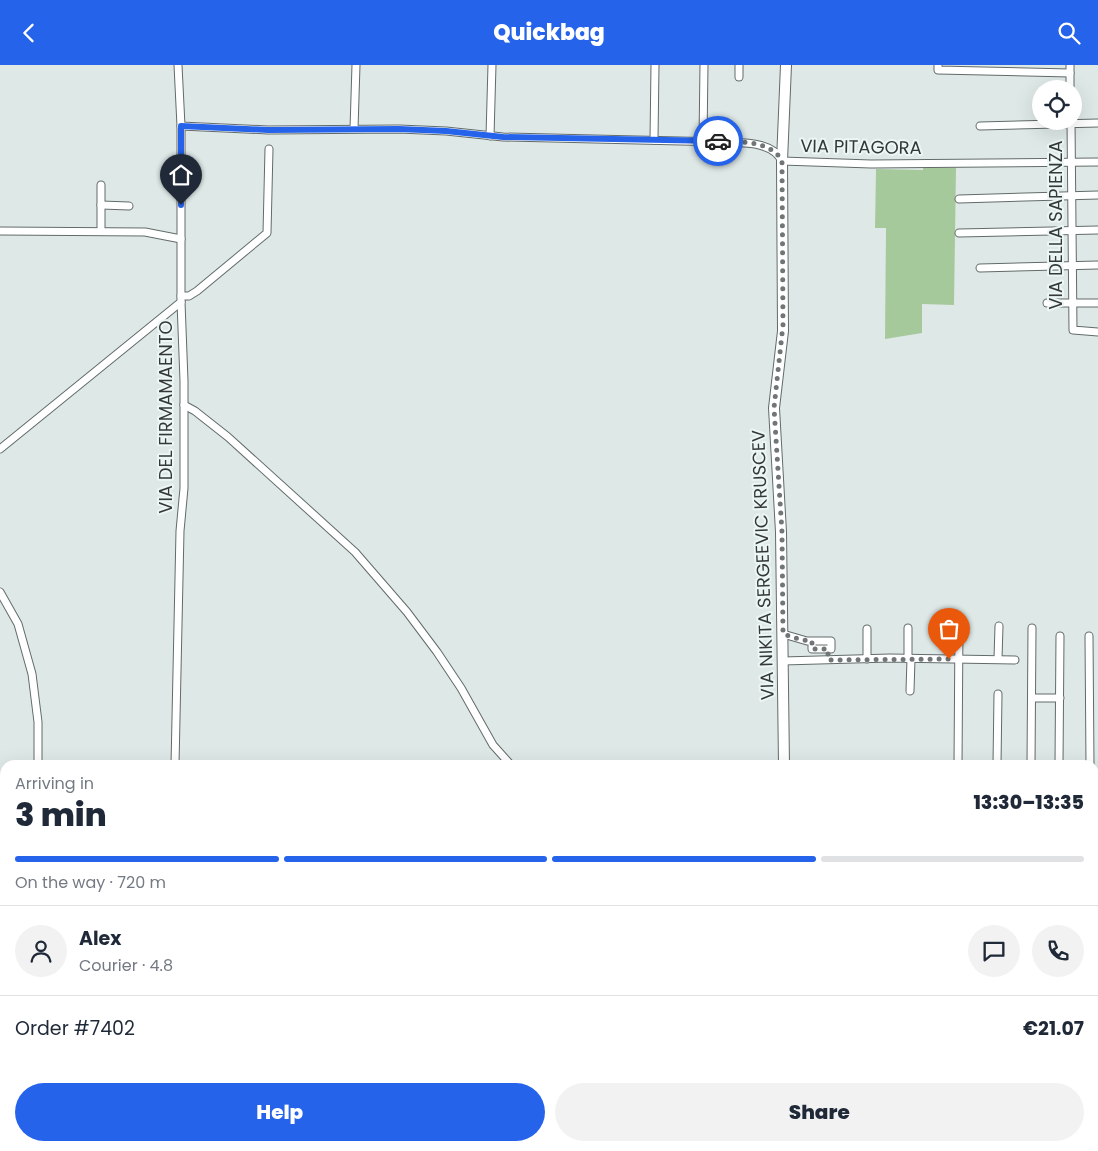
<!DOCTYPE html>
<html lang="en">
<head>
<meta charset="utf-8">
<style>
  :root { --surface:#fff; --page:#f2f2f3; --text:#1f2937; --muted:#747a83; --line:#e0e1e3; --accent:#2563eb }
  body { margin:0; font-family:Poppins,sans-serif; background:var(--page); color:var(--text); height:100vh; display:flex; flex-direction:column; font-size:19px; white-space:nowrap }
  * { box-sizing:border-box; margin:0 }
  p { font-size:16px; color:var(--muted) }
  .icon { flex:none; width:28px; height:28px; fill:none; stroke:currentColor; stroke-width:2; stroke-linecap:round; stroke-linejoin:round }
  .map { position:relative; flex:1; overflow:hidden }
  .drawer { position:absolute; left:0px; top:695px; width:1099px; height:391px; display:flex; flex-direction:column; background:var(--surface); border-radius:15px 15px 0 0; box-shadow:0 5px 20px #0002 }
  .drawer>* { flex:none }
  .fabs { position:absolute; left:1032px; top:15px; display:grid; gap:10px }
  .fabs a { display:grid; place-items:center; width:50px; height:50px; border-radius:50%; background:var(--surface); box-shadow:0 5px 20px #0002; font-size:25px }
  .pin { position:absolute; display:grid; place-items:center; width:42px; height:42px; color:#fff; margin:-51px -21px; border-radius:50% 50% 50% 0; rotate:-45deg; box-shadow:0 0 5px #0007 }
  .pin .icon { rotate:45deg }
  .courier { position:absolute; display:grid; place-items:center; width:50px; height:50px; margin:-25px; border:4px solid #2563eb; border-radius:50%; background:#fff; color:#222; box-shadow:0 1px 6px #0007 }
  .summary em { font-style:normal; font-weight:800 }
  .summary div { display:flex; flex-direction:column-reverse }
  .summary { display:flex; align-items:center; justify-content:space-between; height:85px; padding:0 15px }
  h1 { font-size:32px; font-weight:800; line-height:38px }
  .bar { display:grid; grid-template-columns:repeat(4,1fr); gap:8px 5px; align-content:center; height:60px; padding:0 15px }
  .bar i { height:6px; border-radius:4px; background:var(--line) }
  .bar .active { background:var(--accent) }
  .bar p { grid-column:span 4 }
  .line { display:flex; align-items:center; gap:12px; padding:0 15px; border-top:1px solid var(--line) }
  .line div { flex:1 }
  .round { display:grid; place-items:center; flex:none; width:52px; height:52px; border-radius:26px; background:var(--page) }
  .action { display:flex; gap:10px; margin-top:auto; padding:10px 15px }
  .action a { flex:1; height:58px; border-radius:30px; background:var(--accent); color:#fff; font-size:20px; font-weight:800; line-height:58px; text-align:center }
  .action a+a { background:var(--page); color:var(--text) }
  header { display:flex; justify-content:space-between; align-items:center; height:65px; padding:0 15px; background:var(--accent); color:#fff; font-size:22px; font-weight:800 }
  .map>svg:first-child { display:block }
  .green { fill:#a5c99b }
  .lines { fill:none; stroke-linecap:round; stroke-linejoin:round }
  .minor-casing { stroke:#626b6a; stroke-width:9 }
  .tertiary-casing { stroke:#626b6a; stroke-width:11 }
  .secondary-casing { stroke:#626b6a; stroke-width:12 }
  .minor { stroke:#fff; stroke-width:7 }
  .tertiary { stroke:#fff; stroke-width:9 }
  .secondary { stroke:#fff; stroke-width:10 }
  .done { stroke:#707675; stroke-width:5; stroke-dasharray:0 9 }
  .route { stroke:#2563eb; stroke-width:6 }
  .labels { text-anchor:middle; stroke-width:4; stroke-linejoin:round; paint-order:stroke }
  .street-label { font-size:18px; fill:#343837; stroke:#ebf6f5 }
</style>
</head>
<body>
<header><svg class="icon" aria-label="back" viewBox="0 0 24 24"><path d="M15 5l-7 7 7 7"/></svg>Quickbag<svg class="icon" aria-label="search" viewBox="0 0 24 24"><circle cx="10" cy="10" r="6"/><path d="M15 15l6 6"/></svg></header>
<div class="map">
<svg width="1098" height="1086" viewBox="0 0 1098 1086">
  <rect width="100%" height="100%" fill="#dee9e7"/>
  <!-- green -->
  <g class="green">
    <polygon points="923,103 956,103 954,240 922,239 922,268 885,274 886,163 875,163 876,104 923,105"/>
    <polygon points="777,1081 858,1081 858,1086 776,1086"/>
    <polygon points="949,1081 1008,1081 1008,1086 948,1086"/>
  </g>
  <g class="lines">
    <!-- minor casing -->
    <g class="minor-casing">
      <g id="minor">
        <polyline points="938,0 938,5 1070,8"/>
        <polyline points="1070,0 1070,24"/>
        <polyline points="739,12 739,0"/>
        <polyline points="1071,56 1073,265 1098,267"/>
        <path d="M181,61l87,4 131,-1 47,2 57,6 221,5c19,1 48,-1 58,19l89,3 227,-2"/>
        <polyline points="980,61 1098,58"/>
        <polyline points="354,64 356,0"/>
        <polyline points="490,71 492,0"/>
        <polyline points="654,75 655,0"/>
        <polyline points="703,76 704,0"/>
        <polyline points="101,120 101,166"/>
        <polyline points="959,134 1098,130"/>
        <polyline points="101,140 129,141"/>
        <polyline points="0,166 145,167 181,174"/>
        <polyline points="959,168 1098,165"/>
        <polyline points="980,203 1098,200"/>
        <polyline points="181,231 189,231 197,226 267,168 269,84"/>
        <polyline points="1047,238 1098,238"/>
        <polyline points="184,340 195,346 228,372 355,487 407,547 437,587 461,623 493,680 511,700"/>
        <polyline points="0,384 181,237"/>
        <polyline points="0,527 18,559 32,609 38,657 38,700"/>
        <polyline points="783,569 807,576 831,576 831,584 812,584 812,576"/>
        <polyline points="1089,571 1090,700"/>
        <polyline points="867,594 867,564"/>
        <polyline points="908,594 908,563"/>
        <polyline points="998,594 999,561"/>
        <polyline points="783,596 890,593 1015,595"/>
        <polyline points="910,626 911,594"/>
        <polyline points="1032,633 1060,633"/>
        <polyline points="175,700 180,466 184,423 184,316 181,237 181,61 178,0"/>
        <polyline points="958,700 959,561"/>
        <polyline points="997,700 998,629"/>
        <polyline points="1031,700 1032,563"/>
        <polyline points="1059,700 1060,571"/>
        <polyline points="0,1004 5,1014"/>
        <polyline points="48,1081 52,1086"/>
        <polyline points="370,1081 372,1086"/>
        <polyline points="176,1086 176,1081"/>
      </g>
    </g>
    <!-- tertiary casing -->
    <g class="tertiary-casing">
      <polyline id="tertiary" points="1094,786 1098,786"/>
    </g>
    <!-- secondary casing -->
    <g class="secondary-casing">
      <g id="secondary">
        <polyline points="784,700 781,467 774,343 783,266 782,96 786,0"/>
        <polyline points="773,1086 774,1081"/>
      </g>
    </g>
    <!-- minor -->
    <use href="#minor" class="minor"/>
    <!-- tertiary -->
    <use href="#tertiary" class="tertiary"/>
    <!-- secondary -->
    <use href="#secondary" class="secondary"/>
  </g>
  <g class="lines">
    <!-- done -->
    <path class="done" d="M718,76c20,1 53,-1 64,20l1,164 -9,83 8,124 1,102 19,6 10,1v8h16v11l121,-1"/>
    <!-- route -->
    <polyline class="route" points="181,140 181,61 268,65 399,64 446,66 503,72 718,76"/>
  </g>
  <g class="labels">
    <!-- street labels -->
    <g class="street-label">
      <text transform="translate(861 82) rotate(1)" y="6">VIA PITAGORA</text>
      <text transform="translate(1056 160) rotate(-90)" y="6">VIA DELLA SAPIENZA</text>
      <text transform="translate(166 352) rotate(-90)" y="6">VIA DEL FIRMAMAENTO</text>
      <text transform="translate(763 500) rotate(-92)" y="6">VIA NIKITA SERGEEVIC KRUSCEV</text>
    </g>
  </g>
</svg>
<div class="fabs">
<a><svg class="icon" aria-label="locate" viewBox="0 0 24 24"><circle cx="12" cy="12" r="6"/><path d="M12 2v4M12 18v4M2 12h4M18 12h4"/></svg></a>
</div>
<div class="pin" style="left:949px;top:594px;background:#ea580c"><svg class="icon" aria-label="bag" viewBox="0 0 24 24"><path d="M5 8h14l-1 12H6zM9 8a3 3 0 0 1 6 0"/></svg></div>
<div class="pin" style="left:181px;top:140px;background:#1f2937"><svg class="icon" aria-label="home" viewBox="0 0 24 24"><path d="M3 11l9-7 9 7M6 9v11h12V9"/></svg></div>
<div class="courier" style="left:718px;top:76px"><svg class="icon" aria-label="car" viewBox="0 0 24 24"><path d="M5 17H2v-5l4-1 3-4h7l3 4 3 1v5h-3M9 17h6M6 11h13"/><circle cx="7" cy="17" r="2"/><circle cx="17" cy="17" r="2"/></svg></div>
<section class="drawer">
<div class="summary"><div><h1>3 min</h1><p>Arriving in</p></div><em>13:30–13:35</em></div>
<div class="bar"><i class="active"></i><i class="active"></i><i class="active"></i><i></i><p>On the way · 720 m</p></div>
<div class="line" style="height:90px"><a class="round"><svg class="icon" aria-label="person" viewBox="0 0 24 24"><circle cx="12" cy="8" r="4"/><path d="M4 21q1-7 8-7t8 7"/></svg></a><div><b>Alex</b><p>Courier · 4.8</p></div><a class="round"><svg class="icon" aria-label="chat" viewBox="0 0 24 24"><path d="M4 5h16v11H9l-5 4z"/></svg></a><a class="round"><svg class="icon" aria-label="phone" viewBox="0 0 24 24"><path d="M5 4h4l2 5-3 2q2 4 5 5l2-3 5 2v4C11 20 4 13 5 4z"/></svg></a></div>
<div class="line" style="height:65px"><div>Order #7402</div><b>€21.07</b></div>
<div class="action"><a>Help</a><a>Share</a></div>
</section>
</div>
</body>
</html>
